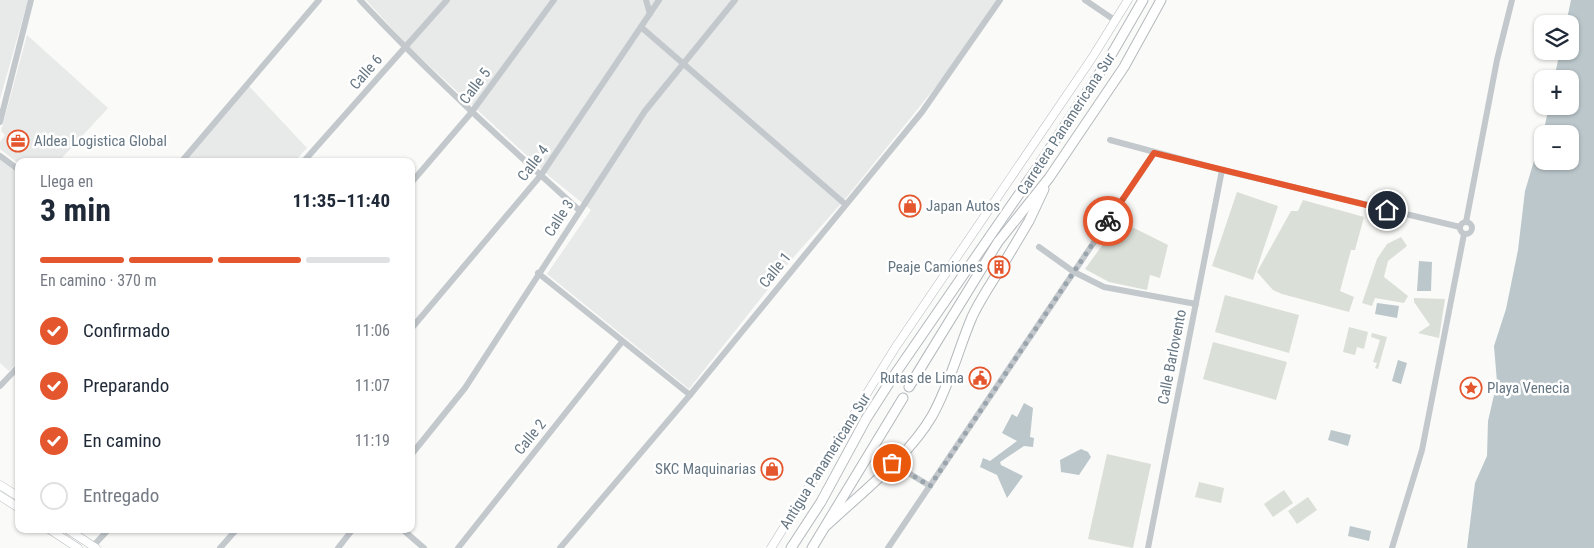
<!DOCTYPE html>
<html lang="es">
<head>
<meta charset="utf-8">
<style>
  :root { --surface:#fff; --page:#f2f2f3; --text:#1f2937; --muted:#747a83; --line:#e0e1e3; --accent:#e4572e }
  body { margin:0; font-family:"Roboto Condensed",sans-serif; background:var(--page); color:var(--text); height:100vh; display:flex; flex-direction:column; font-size:19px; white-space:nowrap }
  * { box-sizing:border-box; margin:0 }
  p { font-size:16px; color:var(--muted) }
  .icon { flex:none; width:28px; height:28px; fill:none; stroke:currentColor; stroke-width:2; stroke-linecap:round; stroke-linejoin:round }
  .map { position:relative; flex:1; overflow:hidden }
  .side { position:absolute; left:15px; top:158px; width:400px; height:375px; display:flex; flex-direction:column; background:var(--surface); border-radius:10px; box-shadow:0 1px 4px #0004 }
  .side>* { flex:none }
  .controls { position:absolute; left:1534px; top:15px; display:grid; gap:10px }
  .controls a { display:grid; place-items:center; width:45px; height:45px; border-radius:10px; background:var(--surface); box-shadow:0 1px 4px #0004; font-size:25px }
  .pin { position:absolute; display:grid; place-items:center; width:42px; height:42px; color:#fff; margin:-21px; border:2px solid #fff; border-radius:50%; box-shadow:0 1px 5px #0007 }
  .courier { position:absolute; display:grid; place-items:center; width:50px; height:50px; margin:-25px; border:4px solid #e4572e; border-radius:50%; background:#fff; color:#222; box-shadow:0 1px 6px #0007 }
  .summary em { font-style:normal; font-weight:700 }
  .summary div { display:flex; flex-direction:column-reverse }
  .summary { display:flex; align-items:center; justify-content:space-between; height:85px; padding:0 25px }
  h1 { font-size:32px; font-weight:700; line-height:38px }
  .bar { display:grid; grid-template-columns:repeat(4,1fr); gap:8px 5px; align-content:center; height:60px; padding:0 25px }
  .bar i { height:6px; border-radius:4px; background:var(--line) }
  .bar .on { background:var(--accent) }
  .bar p { grid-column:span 4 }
  ol { padding:0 25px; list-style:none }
  li { display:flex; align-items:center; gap:15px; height:55px }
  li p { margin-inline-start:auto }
  li .icon { padding:5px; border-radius:50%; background:var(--accent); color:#fff; stroke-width:4 }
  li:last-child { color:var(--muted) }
  li i { width:28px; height:28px; border:2px solid var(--line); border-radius:50% }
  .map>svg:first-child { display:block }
  .built { fill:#e8e9e9 }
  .green { fill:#dadfd7 }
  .water { fill:#bbc7cb }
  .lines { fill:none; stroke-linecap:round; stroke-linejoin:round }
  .major-casing { stroke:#b5babe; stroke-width:9 }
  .highway-casing { stroke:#b4b9bd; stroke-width:11 }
  .minor { stroke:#c3c8cc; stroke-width:6 }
  .major { stroke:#fff; stroke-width:8 }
  .highway { stroke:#fff; stroke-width:9 }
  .done { stroke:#99a4ac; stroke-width:5; stroke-dasharray:0 9 }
  .route { stroke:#e4572e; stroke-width:6 }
  .labels { text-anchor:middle; stroke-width:5; stroke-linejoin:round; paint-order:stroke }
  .street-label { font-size:15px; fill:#657683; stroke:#fff }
  .poi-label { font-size:15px; fill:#657683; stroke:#fff; text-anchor:start }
</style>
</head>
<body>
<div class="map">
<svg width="1594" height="548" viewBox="0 0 1594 548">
  <rect width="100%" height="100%" fill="#fafaf8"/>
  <!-- built -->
  <g class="built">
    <polygon points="0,0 28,0 0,99"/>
    <polygon points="366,0 997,0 960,56 937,85 846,198 791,260 689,389 547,274 591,210 549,176 410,48"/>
    <polygon points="27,35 108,108 59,161 19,161 19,164 0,149 0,142 5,135 1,131"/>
    <polygon points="248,85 307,148 295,161 185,161"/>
    <polygon points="0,160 19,174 19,361 9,371 0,363"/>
  </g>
  <!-- green -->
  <g class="green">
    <polygon points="1237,192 1278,206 1253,280 1212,266"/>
    <polygon points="1303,200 1364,217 1355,250 1351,250 1340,291 1354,297 1349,312 1282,294 1273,290 1257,272 1291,211 1298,211"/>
    <polygon points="1120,221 1168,245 1160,278 1150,275 1147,290 1109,282 1085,269"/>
    <polygon points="1401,237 1407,246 1388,261 1384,277 1408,296 1404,303 1375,298 1372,306 1362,303 1377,259 1387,244"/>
    <polygon points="1225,295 1299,315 1289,353 1215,332"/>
    <polygon points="1414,298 1445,299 1439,338 1418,333 1430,325 1414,302"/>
    <polygon points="1349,327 1368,332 1364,349 1357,347 1355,355 1343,352"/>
    <polygon points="1372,333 1387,337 1378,369 1375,368 1377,363 1373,362 1380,340 1371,337"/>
    <polygon points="1213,342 1287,362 1276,400 1203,379"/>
    <polygon points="1107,454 1151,464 1133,548 1088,539"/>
    <polygon points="1199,482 1224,488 1221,503 1195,497"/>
    <polygon points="1284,490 1293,503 1273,517 1264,504"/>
    <polygon points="1308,497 1317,510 1297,524 1288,511"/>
  </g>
  <!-- water -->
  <g class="water">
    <polygon points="1571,0 1594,0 1594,548 1467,548 1475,483 1487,456 1488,421 1497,382 1494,346 1506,309 1518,250 1525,191 1542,134 1542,161 1570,161 1570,134 1543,134 1549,106 1570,106 1570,79 1554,79 1560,51 1570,51 1570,24 1566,24"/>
    <polygon points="1419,261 1432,262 1431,291 1417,291"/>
    <polygon points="1377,303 1399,306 1397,318 1375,314"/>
    <polygon points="1398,360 1407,363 1401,384 1392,381"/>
    <polygon points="1024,403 1033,408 1030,437 1034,438 1033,447 1024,446 1000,462 1001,465 1023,476 1007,498 997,475 980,467 983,458 990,461 1017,441 1002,433 1012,414 1017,417"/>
    <polygon points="1331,430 1351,435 1348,446 1328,440"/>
    <polygon points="1081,449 1088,452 1091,457 1079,475 1061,472 1060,460"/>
    <polygon points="1350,526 1371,531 1369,541 1348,536"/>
  </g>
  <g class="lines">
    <!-- major casing -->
    <g class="major-casing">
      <g id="major">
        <polyline points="0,485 19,497"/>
        <polyline points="0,496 19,508"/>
        <polyline points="49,529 78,548"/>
        <polyline points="67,529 96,548"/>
        <polyline points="771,548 895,348 1092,58 1128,0"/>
      </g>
    </g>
    <!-- highway casing -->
    <g class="highway-casing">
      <g id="highway">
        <polyline points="1004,263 1029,221 1044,189"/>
        <polyline points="909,387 998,242 1049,178 1124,67 1161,0"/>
        <path d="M827,525c34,-32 82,-69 105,-109 18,-32 26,-66 40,-99 7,-15 16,-29 25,-43"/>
        <polyline points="791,548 821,502 866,419 893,377 1037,168 1110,57 1143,0"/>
        <polyline points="812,548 903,398"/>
      </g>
    </g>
    <!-- minor -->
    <g class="minor">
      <path d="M360,0c69,74 144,142 219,210"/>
      <polyline points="646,0 650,14"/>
      <polyline points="1085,0 1116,21"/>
      <polyline points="641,27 845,204"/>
      <polyline points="0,122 31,0"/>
      <polyline points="1110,140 1222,170 1460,227"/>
      <polyline points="0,156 19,170"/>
      <polyline points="182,161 319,0"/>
      <polyline points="304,161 447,0"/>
      <polyline points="411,183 471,113 554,0"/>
      <circle cx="1466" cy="228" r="6"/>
      <polyline points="1466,222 1497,60 1512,0"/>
      <polyline points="1039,247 1074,272 1104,287 1196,304"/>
      <polyline points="538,273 690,395"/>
      <polyline points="411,329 541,175 659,0"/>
      <polyline points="0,386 19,366"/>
      <polyline points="411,455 465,388 645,111 735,0"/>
      <polyline points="892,463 930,486"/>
      <polyline points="402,529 424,548"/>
      <polyline points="93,546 109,529"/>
      <polyline points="220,548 237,529"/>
      <polyline points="338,548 353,529"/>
      <polyline points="458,548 622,342"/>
      <polyline points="560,548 690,395 922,112 1000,0"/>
      <polyline points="888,548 1154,153"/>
      <polyline points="1148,548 1222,170"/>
      <polyline points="1392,548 1422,450 1464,234"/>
    </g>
    <!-- major -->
    <use href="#major" class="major"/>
    <!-- highway -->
    <use href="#highway" class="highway"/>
  </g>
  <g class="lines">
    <!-- done -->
    <polyline class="done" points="892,463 930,486 1108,221"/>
    <!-- route -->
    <polyline class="route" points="1108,221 1154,153 1387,210"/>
  </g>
  <!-- icons -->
  <defs>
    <g id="office-ring" transform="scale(1.125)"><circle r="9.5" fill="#fff" stroke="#e4572e" stroke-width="1.5"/><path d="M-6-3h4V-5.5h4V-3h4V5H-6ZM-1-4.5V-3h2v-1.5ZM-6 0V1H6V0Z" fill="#e4572e"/></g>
    <g id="shop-ring" transform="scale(1.125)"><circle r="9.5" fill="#fff" stroke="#e4572e" stroke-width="1.5"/><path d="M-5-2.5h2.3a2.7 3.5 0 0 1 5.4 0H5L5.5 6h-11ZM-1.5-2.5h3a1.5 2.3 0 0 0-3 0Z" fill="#e4572e"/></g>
    <g id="building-ring" transform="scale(1.125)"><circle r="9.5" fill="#fff" stroke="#e4572e" stroke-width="1.5"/><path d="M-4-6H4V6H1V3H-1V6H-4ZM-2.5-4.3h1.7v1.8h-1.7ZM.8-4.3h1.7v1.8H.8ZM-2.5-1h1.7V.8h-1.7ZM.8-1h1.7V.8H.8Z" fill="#e4572e"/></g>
    <g id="civic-ring" transform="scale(1.125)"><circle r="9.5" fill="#fff" stroke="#e4572e" stroke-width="1.5"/><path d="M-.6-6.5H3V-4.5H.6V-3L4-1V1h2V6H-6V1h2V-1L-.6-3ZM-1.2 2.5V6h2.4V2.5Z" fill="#e4572e"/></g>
    <g id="sight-ring" transform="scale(1.125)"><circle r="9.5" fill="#fff" stroke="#e4572e" stroke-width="1.5"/><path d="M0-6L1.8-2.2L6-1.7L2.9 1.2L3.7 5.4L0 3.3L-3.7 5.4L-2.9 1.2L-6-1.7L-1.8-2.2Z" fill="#e4572e"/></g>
  </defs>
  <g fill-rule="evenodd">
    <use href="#office-ring" x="18" y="141"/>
    <use href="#shop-ring" x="910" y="206"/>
    <use href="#building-ring" x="999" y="267"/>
    <use href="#civic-ring" x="980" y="378"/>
    <use href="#sight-ring" x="1471" y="388"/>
    <use href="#shop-ring" x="772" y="469"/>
  </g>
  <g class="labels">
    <!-- street labels -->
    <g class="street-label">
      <text transform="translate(366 72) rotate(-49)" y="5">Calle 6</text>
      <text transform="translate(475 86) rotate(-53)" y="5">Calle 5</text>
      <text transform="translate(1066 124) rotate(-57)" y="5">Carretera Panamericana Sur</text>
      <text transform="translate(533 163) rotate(-53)" y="5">Calle 4</text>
      <text transform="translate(559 218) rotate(-57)" y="5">Calle 3</text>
      <text transform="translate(775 270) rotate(-51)" y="5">Calle 1</text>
      <text transform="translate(1172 357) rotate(-79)" y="5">Calle Barlovento</text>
      <text transform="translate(530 437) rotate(-51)" y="5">Calle 2</text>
      <text transform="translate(825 461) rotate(-58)" y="5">Antigua Panamericana Sur</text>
    </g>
    <!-- poi labels -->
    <g class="poi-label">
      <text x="34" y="146">Aldea Logistica Global</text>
      <text x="926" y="211">Japan Autos</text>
      <text x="983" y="272" text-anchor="end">Peaje Camiones</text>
      <text x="964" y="383" text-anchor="end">Rutas de Lima</text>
      <text x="1487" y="393">Playa Venecia</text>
      <text x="756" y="474" text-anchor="end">SKC Maquinarias</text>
    </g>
  </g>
</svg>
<div class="controls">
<a><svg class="icon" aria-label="layers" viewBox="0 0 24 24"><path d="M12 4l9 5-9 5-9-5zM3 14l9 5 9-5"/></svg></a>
<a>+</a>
<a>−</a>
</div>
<div class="pin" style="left:892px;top:463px;background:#ea580c"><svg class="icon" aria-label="bag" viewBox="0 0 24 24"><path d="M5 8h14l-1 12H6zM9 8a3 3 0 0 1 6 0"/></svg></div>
<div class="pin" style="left:1387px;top:210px;background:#1f2937"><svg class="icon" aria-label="home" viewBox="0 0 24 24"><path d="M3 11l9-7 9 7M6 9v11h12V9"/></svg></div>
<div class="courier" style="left:1108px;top:221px"><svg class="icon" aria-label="bike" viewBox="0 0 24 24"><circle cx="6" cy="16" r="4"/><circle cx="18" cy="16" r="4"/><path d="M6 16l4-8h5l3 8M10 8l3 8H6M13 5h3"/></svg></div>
<section class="side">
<div class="summary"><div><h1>3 min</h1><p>Llega en</p></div><em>11:35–11:40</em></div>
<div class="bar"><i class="on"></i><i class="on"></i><i class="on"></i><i></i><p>En camino · 370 m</p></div>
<ol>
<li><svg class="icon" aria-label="check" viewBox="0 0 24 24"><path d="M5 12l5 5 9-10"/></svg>Confirmado<p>11:06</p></li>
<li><svg class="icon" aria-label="check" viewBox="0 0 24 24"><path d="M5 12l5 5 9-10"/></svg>Preparando<p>11:07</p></li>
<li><svg class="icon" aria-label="check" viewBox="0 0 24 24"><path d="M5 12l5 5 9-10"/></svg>En camino<p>11:19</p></li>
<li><i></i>Entregado</li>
</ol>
</section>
</div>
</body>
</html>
